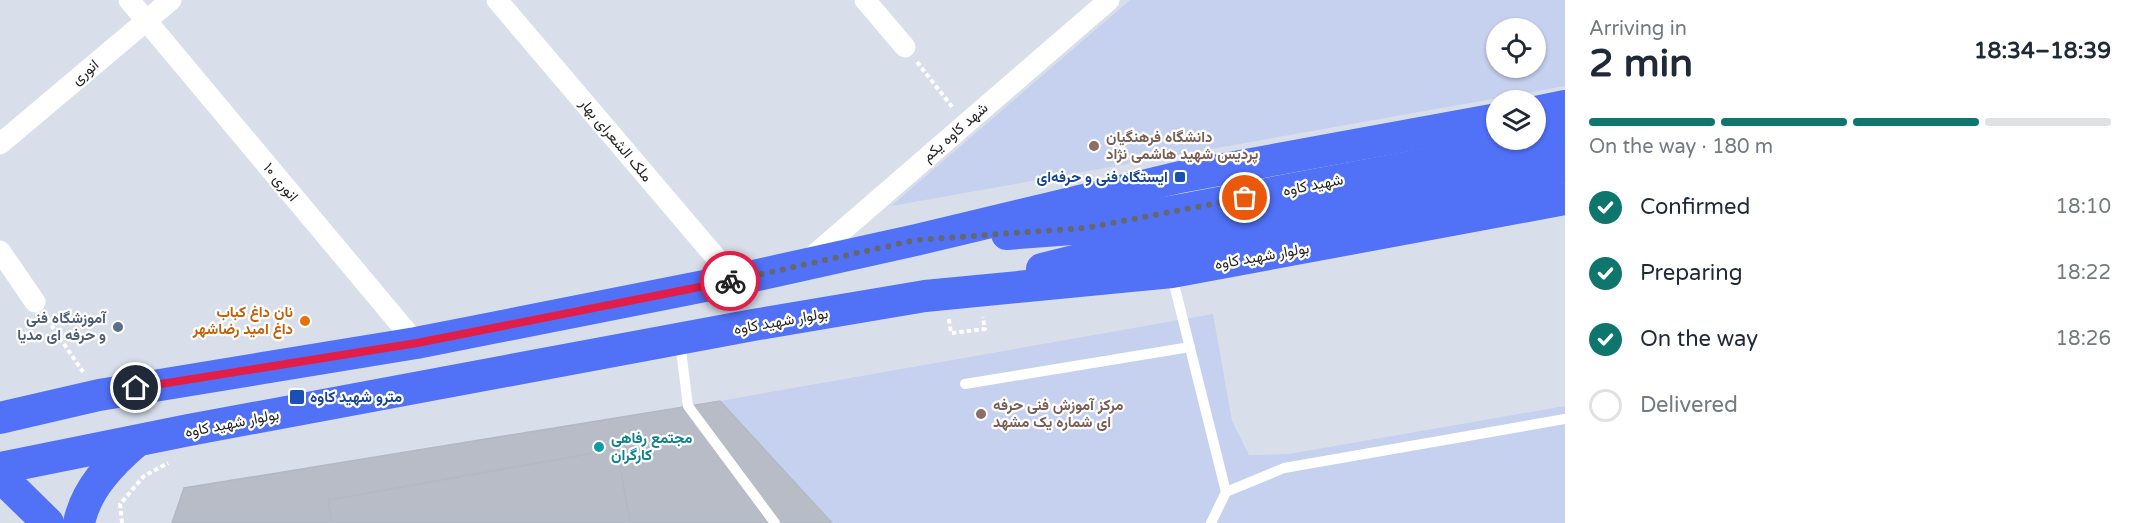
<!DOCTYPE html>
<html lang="en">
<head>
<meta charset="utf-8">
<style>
  :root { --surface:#fff; --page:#f2f2f3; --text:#1f2937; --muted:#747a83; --line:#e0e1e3; --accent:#0f766e }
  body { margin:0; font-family:"Varela Round",Vazirmatn,sans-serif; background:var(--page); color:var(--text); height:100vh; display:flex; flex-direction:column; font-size:22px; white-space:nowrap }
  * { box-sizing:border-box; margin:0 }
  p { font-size:20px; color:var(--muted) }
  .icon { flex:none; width:33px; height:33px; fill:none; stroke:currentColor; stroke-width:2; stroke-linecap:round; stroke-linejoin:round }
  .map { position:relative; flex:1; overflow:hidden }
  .details { display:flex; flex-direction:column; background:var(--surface); width:570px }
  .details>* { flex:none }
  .fabs { position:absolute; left:1486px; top:18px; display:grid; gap:12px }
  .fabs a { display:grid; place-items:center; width:60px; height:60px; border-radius:50%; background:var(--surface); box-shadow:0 2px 4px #0004; font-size:30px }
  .pin { position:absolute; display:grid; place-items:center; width:51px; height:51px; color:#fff; margin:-26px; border:3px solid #fff; border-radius:50%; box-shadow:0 2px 6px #0007 }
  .courier { position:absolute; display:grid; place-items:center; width:60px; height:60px; margin:-30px; border:4px solid #e11d48; border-radius:50%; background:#fff; color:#222; box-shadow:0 2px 8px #0007 }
  .headline em { font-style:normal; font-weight:700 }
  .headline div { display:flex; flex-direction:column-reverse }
  .headline { display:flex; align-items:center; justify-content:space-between; height:102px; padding:0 24px }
  h1 { font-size:39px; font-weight:700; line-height:45px }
  .bar { display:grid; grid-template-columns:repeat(4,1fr); gap:9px 6px; align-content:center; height:72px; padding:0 24px }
  .bar i { height:8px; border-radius:4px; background:var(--line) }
  .bar .on { background:var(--accent) }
  .bar p { grid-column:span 4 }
  ol { padding:0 24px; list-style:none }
  li { display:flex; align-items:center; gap:18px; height:66px }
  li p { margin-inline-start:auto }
  li .icon { padding:6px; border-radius:50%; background:var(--accent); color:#fff; stroke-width:4 }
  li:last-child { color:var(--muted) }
  li i { width:33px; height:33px; border:3px solid var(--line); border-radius:50% }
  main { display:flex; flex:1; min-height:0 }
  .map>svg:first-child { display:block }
  .education { fill:#c5d1ee; fill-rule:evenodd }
  .building { fill:#b8bcc6; stroke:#b2b8c6; stroke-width:1.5 }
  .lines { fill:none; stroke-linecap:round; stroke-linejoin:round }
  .path { stroke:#fff; stroke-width:4; stroke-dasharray:4.5 3; stroke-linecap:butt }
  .service { stroke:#fff; stroke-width:10 }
  .minor { stroke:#fff; stroke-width:21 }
  .primary { stroke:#5171f6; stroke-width:32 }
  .done { stroke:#65676c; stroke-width:6; stroke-dasharray:0 10.8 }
  .route { stroke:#e11d48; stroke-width:8 }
  .education-dot { fill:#8d6e63; stroke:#fff; stroke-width:2 }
  .transit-dot { fill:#1a4fb4; stroke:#fff; stroke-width:2 }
  .food-dot { fill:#e8710a; stroke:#fff; stroke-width:2 }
  .service-dot { fill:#5c6f8a; stroke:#fff; stroke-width:2 }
  .culture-dot { fill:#0f9aa8; stroke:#fff; stroke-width:2 }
  .labels { text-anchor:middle; stroke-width:4.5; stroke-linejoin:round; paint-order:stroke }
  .street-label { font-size:15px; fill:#272727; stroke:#fff }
  .education-label { font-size:15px; font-weight:bold; fill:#785e54; stroke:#fff; text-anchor:start }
  .transit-label { font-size:15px; font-weight:bold; fill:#164399; stroke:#fff; text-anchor:end }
  .food-label { font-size:15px; font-weight:bold; fill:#c56008; stroke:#fff; text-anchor:end }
  .service-label { font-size:15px; font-weight:bold; fill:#4e5e75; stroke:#fff; text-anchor:end }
  .culture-label { font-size:15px; font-weight:bold; fill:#0d838f; stroke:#fff; text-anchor:start }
</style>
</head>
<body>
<main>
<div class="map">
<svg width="1565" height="523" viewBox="0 0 1565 523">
  <rect width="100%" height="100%" fill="#d8dfeb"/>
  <!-- education -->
  <g class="education">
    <path d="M1130,0h435v86l-674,120zM1497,28h39v40h-39z"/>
    <polygon points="1213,314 1232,421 1249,455 1289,454 1565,406 1565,523 832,523 720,401"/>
  </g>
  <!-- building -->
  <g class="building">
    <polygon points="720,401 832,523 172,523 184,488"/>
    <polygon points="617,449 630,523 332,523 328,500"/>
  </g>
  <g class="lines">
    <!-- path -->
    <g class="path">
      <polyline points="917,62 953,108"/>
      <polyline points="47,319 83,372"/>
      <polyline points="949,319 951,333 985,329 983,317"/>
      <polyline points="122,523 120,504 144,476 168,463"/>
    </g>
    <!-- service -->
    <g class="service">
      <polyline points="1172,276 1226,492 1211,523"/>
      <polyline points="680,342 688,406 775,523"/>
      <polyline points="965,384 1190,347"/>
      <polyline points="1226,492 1284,468 1565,419"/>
    </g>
    <!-- minor -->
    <g class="minor">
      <polyline points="129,0 416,343"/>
      <polyline points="497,0 735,280"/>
      <polyline points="865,0 905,47"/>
      <polyline points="0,144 171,0"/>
      <polyline points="0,251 35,302"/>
      <polyline points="805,263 1109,0"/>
    </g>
    <!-- primary -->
    <g class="primary">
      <polyline points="1536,112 1565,106"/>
      <polyline points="1007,234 1085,228 1565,138"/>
      <polyline points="1042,269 1090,257 1565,167"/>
      <polyline points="0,418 99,395 416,343 735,280 916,240 1180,177 1497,119"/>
      <polyline points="0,468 189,430 753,325 925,296 1172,272 1565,199"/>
      <polyline points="0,476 48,523"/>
      <path d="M79,523c7,-34 32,-60 58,-82"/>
    </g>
  </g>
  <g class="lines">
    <!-- done -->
    <polyline class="done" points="730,281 916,240 1085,228 1245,198"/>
    <!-- route -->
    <polyline class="route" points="136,388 417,343 730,281"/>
  </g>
  <!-- markers -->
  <g class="education-dot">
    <circle cx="1094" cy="146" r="6"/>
    <circle cx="981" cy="414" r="6"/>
  </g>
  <g class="transit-dot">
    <rect x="1174" y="171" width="12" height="12" rx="3"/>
    <rect x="289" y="389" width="16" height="16" rx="3"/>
  </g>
  <circle class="food-dot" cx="305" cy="321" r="6"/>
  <circle class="service-dot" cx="118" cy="327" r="6"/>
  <circle class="culture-dot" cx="599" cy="447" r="6"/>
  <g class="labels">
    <!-- street labels -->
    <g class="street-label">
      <text transform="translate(85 72) rotate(-40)" y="5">انوری</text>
      <text transform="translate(955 132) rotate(-41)" y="5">شهد کاوه یکم</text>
      <text transform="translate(616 140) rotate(50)" y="5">ملک الشعرای بهار</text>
      <text transform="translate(281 182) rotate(50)" y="5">انوری ۱۰</text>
      <text transform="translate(1313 185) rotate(-11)" y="5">شهید کاوه</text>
      <text transform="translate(1262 256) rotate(-10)" y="5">بولوار شهید کاوه</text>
      <text transform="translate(781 321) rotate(-10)" y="5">بولوار شهید کاوه</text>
      <text transform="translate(232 423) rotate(-11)" y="5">بولوار شهید کاوه</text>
    </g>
    <!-- education labels -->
    <g class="education-label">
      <text x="1106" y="142">دانشگاه فرهنگیان<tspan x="1106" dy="17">پردیس شهید هاشمی نژاد</tspan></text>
      <text x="993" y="410">مرکز آموزش فنی حرفه<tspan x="993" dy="17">ای شماره یک مشهد</tspan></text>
    </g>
    <!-- transit labels -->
    <g class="transit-label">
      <text x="1168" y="182">ایستگاه فنی و حرفه‌ای</text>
      <text x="310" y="402" text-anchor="start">مترو شهید کاوه</text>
    </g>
    <!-- food labels -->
    <g class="food-label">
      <text x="293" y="317">نان داغ کباب<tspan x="293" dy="17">داغ امید رضاشهر</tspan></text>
    </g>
    <!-- service labels -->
    <g class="service-label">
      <text x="106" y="323">آموزشگاه فنی<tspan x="106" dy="17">و حرفه ای مدیا</tspan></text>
    </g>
    <!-- culture labels -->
    <g class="culture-label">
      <text x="611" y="443">مجتمع رفاهی<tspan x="611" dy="17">کارگران</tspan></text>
    </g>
  </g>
</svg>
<div class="fabs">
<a><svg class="icon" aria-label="locate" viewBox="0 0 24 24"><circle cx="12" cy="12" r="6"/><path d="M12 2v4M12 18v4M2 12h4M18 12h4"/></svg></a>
<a><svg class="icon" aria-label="layers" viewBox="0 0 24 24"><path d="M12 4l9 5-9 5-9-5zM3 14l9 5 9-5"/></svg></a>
</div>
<div class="pin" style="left:1245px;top:198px;background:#ea580c"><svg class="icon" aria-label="bag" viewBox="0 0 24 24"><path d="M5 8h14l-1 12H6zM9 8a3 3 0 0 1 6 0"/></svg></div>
<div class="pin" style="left:136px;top:388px;background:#1f2937"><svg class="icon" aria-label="home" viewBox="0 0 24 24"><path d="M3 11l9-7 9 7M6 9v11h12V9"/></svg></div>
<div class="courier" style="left:730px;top:281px"><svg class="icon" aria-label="bike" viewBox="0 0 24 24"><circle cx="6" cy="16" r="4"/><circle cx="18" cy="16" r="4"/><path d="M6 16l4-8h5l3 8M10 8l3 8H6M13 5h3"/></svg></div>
</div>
<section class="details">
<div class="headline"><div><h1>2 min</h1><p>Arriving in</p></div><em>18:34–18:39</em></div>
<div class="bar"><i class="on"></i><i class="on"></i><i class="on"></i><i></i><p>On the way · 180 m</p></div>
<ol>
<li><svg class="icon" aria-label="check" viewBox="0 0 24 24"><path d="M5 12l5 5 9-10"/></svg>Confirmed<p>18:10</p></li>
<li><svg class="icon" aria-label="check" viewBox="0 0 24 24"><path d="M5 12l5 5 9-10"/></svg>Preparing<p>18:22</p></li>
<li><svg class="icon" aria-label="check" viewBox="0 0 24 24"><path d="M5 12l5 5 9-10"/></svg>On the way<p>18:26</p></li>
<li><i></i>Delivered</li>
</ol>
</section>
</main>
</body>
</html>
